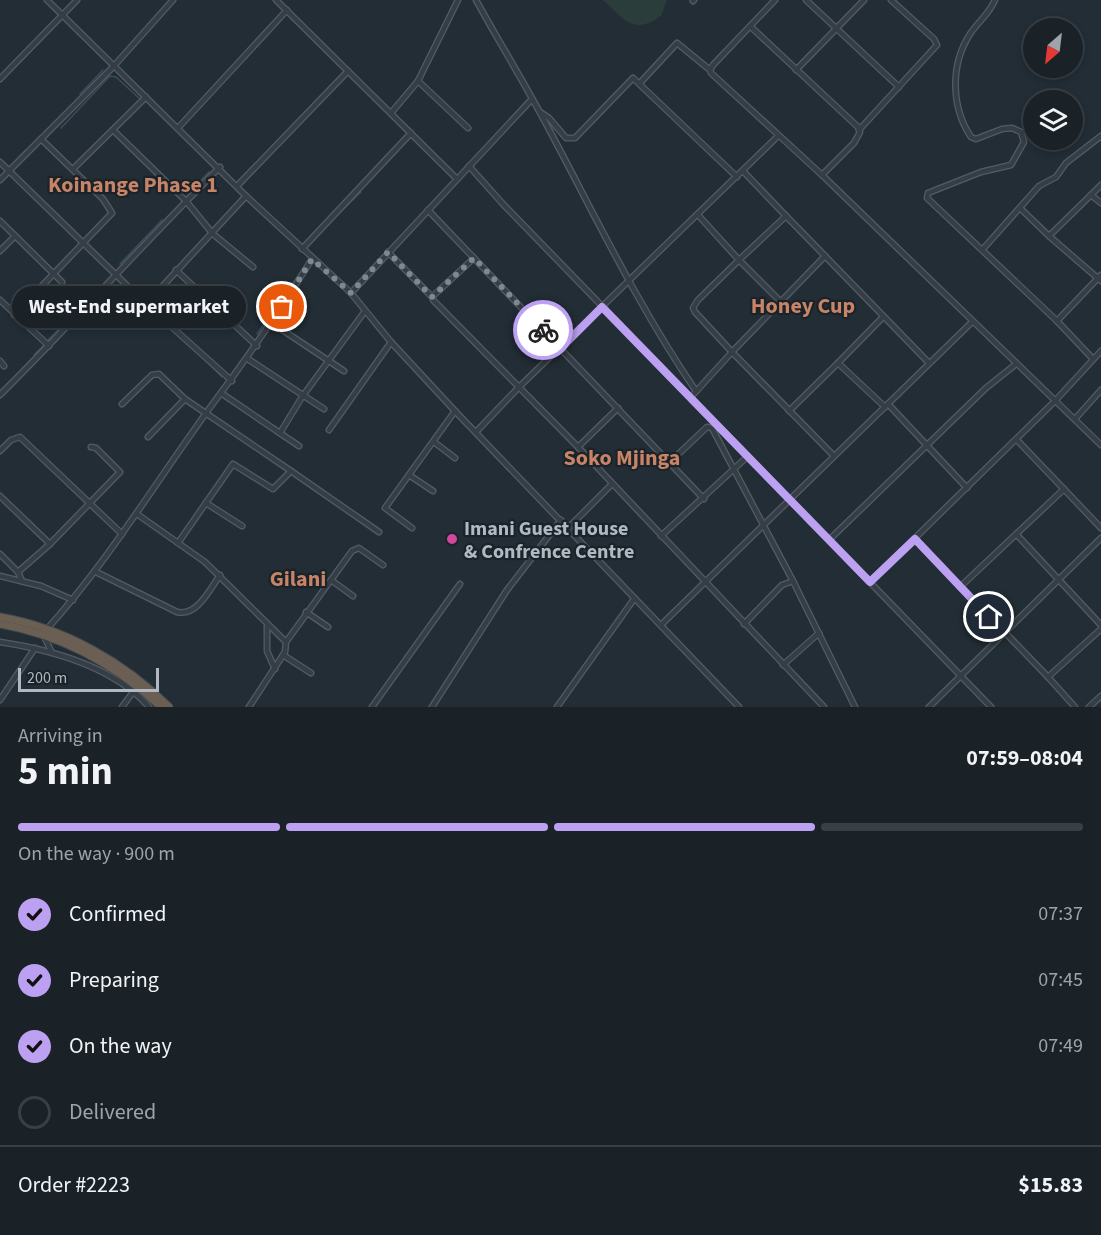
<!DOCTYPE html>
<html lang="en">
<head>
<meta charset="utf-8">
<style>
  :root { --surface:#1a2228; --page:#272f34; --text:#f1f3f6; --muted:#9fa4a8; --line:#383f45; --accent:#bca0f2 }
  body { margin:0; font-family:"Source Sans 3",sans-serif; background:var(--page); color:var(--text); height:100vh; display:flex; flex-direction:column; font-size:22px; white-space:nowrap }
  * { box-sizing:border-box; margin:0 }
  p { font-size:20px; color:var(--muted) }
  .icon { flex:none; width:33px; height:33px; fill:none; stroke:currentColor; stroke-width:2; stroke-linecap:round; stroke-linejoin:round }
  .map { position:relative; height:707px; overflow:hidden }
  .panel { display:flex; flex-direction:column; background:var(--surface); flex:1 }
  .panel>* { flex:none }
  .needle { width:39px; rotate:208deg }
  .fabs { position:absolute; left:1023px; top:18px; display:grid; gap:12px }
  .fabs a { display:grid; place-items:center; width:60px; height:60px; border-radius:50%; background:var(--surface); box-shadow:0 3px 9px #0003,0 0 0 2px var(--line); font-size:30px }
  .scale { position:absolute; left:18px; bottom:15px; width:141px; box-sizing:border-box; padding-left:6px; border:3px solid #b0b9c2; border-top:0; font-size:16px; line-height:21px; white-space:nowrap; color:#b0b9c2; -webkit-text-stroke:4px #1b232a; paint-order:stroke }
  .pin { position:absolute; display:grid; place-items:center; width:51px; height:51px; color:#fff; margin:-26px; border:3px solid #fff; border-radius:50%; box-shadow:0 2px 6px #0007 }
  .courier { position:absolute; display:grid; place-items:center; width:60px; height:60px; margin:-30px; border:4px solid #bca0f2; border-radius:50%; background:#fff; color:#222; box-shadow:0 2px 8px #0007 }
  .bubble { position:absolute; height:42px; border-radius:21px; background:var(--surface); box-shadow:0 3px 9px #0003,0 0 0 2px var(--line); font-size:20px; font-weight:700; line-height:42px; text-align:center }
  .summary em { font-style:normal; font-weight:700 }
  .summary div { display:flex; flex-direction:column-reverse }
  .summary { display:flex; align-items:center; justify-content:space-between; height:102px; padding:0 18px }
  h1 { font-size:39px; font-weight:700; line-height:45px }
  .bar { display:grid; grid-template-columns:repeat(4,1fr); gap:9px 6px; align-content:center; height:72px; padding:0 18px }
  .bar i { height:8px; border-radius:4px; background:var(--line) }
  .bar .current { background:var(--accent) }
  .bar p { grid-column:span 4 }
  .line { display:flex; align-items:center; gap:15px; padding:0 18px; border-top:2px solid var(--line) }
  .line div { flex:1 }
  ol { padding:0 18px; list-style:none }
  li { display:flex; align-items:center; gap:18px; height:66px }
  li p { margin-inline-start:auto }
  li .icon { padding:6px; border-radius:50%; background:var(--accent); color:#111; stroke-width:4 }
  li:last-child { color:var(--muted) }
  li i { width:33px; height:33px; border:3px solid var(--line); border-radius:50% }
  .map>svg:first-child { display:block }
  .green { fill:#2a3d3a }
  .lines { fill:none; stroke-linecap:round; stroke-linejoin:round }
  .stream { stroke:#394d5d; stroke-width:1.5 }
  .minor-casing { stroke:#535c64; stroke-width:7 }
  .highway-casing { stroke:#404950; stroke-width:9 }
  .minor { stroke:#353e46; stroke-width:4.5 }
  .highway { stroke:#6b5f53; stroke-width:7 }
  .done { stroke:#7e8891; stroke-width:6; stroke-dasharray:0 10.8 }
  .route { stroke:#bca0f2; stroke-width:8 }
  .hotel-dot { fill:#d1479c; stroke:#1b232a; stroke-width:2 }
  .labels { text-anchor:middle; stroke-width:4.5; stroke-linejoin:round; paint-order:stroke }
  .poi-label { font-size:20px; font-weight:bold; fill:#b0b9c2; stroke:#1b232a; text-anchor:start }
  .quarter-label { font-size:22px; font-weight:bold; fill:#c78466; stroke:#1b232a }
</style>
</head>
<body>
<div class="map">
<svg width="1101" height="707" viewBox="0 0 1101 707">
  <rect width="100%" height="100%" fill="#222d35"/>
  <!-- green -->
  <path class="green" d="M603,0h64l-6,16c-28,20 -37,3 -58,-16z"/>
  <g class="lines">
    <!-- stream -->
    <g class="stream">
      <polyline points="80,94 103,70"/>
      <polyline points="61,128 110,76 116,77 140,99"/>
      <polyline points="19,157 26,150"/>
      <polyline points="187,194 209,172"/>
      <polyline points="336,216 361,192"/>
      <polyline points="120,264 162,220"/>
      <polyline points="257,334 303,269"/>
      <polyline points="47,341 93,295"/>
      <polyline points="34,355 44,345"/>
      <polyline points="205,360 222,377"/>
      <polyline points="0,391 8,383"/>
      <polyline points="245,469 267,483"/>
      <polyline points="622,497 641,518"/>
    </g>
    <!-- minor casing -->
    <g class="minor-casing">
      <g id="minor">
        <polyline points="47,0 246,196 351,293 391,342 455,411 739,707"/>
        <polyline points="276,0 457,179"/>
        <path d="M476,0c22,40 46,79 68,120 49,91 93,185 152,271"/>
        <polyline points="775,0 713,65 710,70 711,73 822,175 1101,445"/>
        <polyline points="806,0 899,87"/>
        <path d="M995,0c-6,14 -17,22 -25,34 -20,31 -19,73 1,103l5,2 26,-10 10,-1 9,4 3,10 -13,23 -30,7 -53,21 -1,5 130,123"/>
        <polyline points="693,1 694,0"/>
        <polyline points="751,27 858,127 860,132 854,143 822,175"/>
        <polyline points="796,70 864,0"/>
        <polyline points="0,79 77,0"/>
        <polyline points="418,81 468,128"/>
        <polyline points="640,83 677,43 710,70"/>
        <polyline points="540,112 549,118 566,138 575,138 633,78 737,177"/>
        <polyline points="391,113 418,81 458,0"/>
        <polyline points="178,128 287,10"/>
        <polyline points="859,130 937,45 934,39 891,0"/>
        <polyline points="114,131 186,201 213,234 253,267"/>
        <polyline points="0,162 146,304 232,381"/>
        <polyline points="469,166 502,203 991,707"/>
        <polyline points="73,169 146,97"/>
        <polyline points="0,180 113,67 173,0"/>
        <polyline points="238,185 348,71"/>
        <polyline points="1091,195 1101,185"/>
        <polyline points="1101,203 1091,195 1049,236 1101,281"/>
        <polyline points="1020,208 1049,236"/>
        <polyline points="428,210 704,499"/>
        <polyline points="699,216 739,260 786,216 743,171"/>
        <polyline points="786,216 825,256"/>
        <polyline points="0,221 62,282"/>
        <polyline points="302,249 411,133"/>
        <polyline points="983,249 1039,186 1056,177 1066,163 1101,136"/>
        <polyline points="0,251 15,236"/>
        <polyline points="388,252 432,297"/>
        <polyline points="474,258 433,296 433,300 578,447 824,707"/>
        <polyline points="176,270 257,346"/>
        <polyline points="351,293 532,99"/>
        <polyline points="0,300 49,346"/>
        <polyline points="146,304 246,196"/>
        <polyline points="14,315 112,213 103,199 41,139"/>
        <polyline points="272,323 344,371"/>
        <polyline points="248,359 324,409"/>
        <polyline points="1093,359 1057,321 1101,275"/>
        <polyline points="0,361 4,366"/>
        <polyline points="838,363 883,317"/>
        <polyline points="221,393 299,446"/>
        <path d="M0,395c75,-75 145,-153 220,-228"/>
        <polyline points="691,397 732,352 695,312 693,308 698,300 739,260 782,303"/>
        <polyline points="122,404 152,375 159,374 185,399 291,471"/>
        <polyline points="888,404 967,488"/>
        <polyline points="789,411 838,363 885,407"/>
        <polyline points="1075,419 1101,390"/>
        <polyline points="329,430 391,342"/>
        <polyline points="476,432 518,388 778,136"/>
        <polyline points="280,433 302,397 365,311"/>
        <polyline points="148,437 185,399"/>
        <polyline points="1017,440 1101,528"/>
        <polyline points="434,442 455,458"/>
        <polyline points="578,447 618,408"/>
        <polyline points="0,451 11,440 20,437 122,534"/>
        <polyline points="833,455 732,352 825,256 929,363"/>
        <polyline points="671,461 707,427 712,428 793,581 855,707"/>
        <polyline points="409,475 433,491"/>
        <polyline points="0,496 50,544 18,572"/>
        <polyline points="206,503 242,526"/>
        <polyline points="137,514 205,562 286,642"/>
        <polyline points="412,528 385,508 455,411"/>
        <polyline points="568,528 612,484"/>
        <polyline points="1017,535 1101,625"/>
        <polyline points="661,536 748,456"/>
        <polyline points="915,539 1048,677 1101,629"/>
        <polyline points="829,540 986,388 1016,364"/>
        <polyline points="178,543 233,464 273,489 291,471 379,532"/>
        <polyline points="50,544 120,472 96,448 91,447"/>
        <polyline points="0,554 18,572 22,581"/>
        <path d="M96,572l81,40c20,5 33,-23 43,-37"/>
        <polyline points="0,576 41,586 73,600"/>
        <polyline points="331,580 353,596"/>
        <polyline points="870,582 1055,401 1101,351"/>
        <polyline points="960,587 1064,489"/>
        <polyline points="306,612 328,627"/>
        <polyline points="744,624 782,585 793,581"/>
        <polyline points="661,625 972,322"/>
        <polyline points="267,626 267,651 275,669"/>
        <path d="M47,629c65,-72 114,-156 173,-235 33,-44 63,-89 92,-135"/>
        <polyline points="43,634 51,651"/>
        <path d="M0,642c52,8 113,24 149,65"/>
        <polyline points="283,655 311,673"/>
        <polyline points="783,665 819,633"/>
        <polyline points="1048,677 1075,707"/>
        <polyline points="0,700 35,648"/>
        <polyline points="122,707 133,692"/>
        <polyline points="249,707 285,652 286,642 352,551 359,548 383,565"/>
        <polyline points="372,707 460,584"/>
        <polyline points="432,707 507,590 561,520"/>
        <polyline points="557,707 634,599"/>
        <polyline points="929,707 1101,538"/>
        <polyline points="1089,707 1101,696"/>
      </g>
    </g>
    <!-- highway casing -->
    <g class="highway-casing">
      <g id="highway">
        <path d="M0,617c64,11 124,45 169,90"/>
        <path d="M0,624c61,11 116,41 161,83"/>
      </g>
    </g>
    <!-- minor -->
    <use href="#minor" class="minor"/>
    <!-- highway -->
    <use href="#highway" class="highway"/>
  </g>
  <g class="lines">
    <!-- done -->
    <polyline class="done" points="282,307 312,259 351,293 388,252 432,297 474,258 543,330"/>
    <!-- route -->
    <polyline class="route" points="543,330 561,348 602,307 870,582 915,539 989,617"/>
  </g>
  <!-- markers -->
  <circle class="hotel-dot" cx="452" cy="539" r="6"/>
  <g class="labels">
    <!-- poi labels -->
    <g class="poi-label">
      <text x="464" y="535">Imani Guest House<tspan x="464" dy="23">&amp; Confrence Centre</tspan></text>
    </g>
    <!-- quarter labels -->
    <g class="quarter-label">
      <text x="133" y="192">Koinange Phase 1</text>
      <text x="803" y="313">Honey Cup</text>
      <text x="622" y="465">Soko Mjinga</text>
      <text x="298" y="586">Gilani</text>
    </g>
  </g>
</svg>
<div class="fabs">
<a><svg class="needle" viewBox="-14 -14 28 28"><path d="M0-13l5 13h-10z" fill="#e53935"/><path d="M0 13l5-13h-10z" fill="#9fa4a8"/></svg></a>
<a><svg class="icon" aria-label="layers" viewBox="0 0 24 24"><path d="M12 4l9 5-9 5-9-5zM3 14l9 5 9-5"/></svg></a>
</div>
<div class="scale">200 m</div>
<div class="pin" style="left:282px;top:307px;background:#ea580c"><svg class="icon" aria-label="bag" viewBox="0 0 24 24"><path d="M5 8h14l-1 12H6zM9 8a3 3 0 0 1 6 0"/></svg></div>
<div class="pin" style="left:989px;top:617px;background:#1f2937"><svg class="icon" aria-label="home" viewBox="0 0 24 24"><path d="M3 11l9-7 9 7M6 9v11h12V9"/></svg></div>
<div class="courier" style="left:543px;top:330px"><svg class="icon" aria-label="bike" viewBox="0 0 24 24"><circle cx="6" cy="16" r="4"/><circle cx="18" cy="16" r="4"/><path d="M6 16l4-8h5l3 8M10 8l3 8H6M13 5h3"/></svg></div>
<div class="bubble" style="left:12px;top:286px;width:234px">West-End supermarket</div>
</div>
<section class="panel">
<div class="summary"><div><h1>5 min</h1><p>Arriving in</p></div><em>07:59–08:04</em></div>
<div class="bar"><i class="current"></i><i class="current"></i><i class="current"></i><i></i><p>On the way · 900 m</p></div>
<ol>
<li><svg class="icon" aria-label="check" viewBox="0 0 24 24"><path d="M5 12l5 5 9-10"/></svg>Confirmed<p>07:37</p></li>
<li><svg class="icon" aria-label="check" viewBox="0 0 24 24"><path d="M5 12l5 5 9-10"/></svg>Preparing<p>07:45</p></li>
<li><svg class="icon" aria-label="check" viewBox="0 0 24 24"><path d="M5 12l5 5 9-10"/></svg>On the way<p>07:49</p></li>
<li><i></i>Delivered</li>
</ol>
<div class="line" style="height:78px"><div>Order #2223</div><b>$15.83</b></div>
</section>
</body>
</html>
